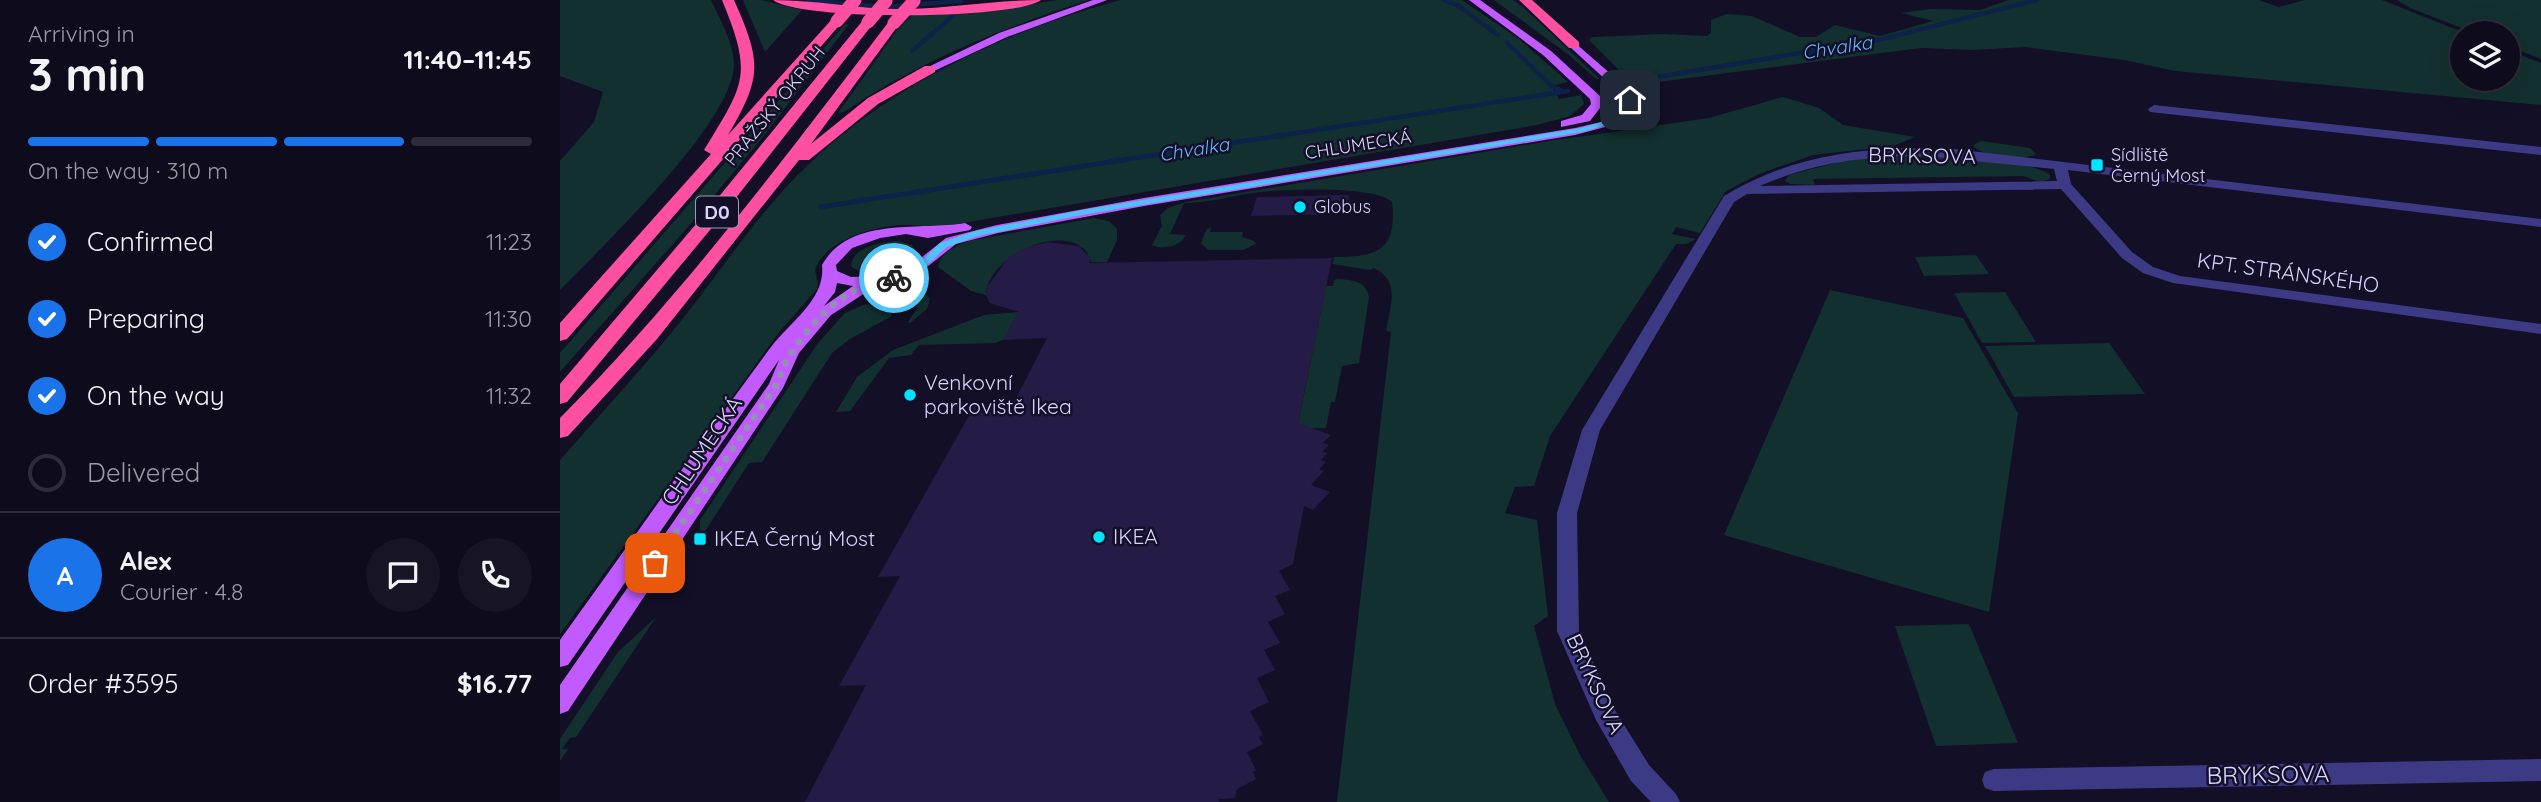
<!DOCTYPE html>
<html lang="en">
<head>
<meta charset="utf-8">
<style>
  :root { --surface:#0e0b1c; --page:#171425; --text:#f1f3f6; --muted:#9b9ba3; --line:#2e2b3b; --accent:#1a73e8 }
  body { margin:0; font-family:Quicksand,sans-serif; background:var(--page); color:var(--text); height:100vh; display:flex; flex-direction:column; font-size:26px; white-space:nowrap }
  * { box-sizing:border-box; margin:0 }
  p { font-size:23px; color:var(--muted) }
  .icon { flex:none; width:38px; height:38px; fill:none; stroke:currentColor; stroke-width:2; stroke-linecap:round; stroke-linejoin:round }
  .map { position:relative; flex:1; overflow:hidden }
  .drawer { display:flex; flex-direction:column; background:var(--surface); width:560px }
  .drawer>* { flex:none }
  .buttons { position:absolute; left:1890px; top:21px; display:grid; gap:14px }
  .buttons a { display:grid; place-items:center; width:70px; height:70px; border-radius:50%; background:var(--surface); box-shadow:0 7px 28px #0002,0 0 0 2px var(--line); font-size:35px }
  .pin { position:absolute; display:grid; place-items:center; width:60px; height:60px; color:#fff; margin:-30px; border-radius:14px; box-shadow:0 4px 10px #0006 }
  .courier { position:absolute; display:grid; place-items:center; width:70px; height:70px; margin:-35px; border:5px solid #4fc3f7; border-radius:50%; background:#fff; color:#222; box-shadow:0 2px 9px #0007 }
  .overview em { font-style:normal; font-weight:700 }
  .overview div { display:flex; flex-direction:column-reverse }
  .overview { display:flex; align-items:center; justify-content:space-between; height:119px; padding:0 28px }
  h1 { font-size:46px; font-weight:700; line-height:52px }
  .bar { display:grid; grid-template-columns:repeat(4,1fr); gap:10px 7px; align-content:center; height:84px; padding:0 28px }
  .bar i { height:9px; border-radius:5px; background:var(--line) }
  .bar .current { background:var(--accent) }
  .bar p { grid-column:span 4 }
  .line { display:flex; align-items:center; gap:18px; padding:0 28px; border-top:2px solid var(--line) }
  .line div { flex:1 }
  .round { display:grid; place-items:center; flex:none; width:74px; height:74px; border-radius:37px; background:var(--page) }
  ol { padding:0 28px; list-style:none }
  li { display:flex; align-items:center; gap:21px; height:77px }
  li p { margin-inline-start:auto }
  li .icon { padding:7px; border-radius:50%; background:var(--accent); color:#fff; stroke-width:4 }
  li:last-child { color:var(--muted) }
  li i { width:38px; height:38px; border:4px solid var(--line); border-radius:50% }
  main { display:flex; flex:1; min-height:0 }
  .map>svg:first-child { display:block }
  .green { fill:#12302f }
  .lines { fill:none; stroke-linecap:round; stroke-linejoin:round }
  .stream-far1 { stroke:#0c2248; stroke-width:4.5 }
  .stream { stroke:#0c2248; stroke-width:5 }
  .building { fill:#241b47 }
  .minor { fill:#3d3a85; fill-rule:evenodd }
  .major { fill:#c25bff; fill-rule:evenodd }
  .highway { fill:#ff4fa3; fill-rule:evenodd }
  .highway-bridge { stroke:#ff4fa3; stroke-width:13 }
  .route { fill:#4fc3f7 }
  .done { stroke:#948fb3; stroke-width:7; stroke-dasharray:0 12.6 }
  .poi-dot { fill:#00e5ff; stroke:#130f26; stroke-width:2.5 }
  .labels { text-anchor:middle; stroke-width:5; stroke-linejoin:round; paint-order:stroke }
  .far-street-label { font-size:18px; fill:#d9d4ff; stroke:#130f26 }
  .far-poi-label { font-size:18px; fill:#d9d4ff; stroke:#130f26; text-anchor:start }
  .far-water-label { font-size:19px; font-style:italic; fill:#62b6ff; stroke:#130f26 }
  .shield { fill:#130f26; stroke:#9e99be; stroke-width:2 }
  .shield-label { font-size:19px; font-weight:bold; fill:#d9d4ff }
  .street-label { font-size:21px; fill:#d9d4ff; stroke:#130f26 }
  .poi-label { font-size:21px; fill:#d9d4ff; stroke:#130f26; text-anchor:start }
  .near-street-label { font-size:24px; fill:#d9d4ff; stroke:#130f26 }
</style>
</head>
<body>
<main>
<section class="drawer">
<div class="overview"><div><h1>3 min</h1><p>Arriving in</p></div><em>11:40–11:45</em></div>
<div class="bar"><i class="current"></i><i class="current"></i><i class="current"></i><i></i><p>On the way · 310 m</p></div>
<ol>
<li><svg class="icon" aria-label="check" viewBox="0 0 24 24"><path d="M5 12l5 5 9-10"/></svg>Confirmed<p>11:23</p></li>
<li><svg class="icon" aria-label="check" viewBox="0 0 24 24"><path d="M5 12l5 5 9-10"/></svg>Preparing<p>11:30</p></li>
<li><svg class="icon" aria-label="check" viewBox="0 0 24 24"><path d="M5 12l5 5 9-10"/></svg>On the way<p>11:32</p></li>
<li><i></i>Delivered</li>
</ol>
<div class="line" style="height:126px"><b class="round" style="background:var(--accent);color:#fff">A</b><div><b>Alex</b><p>Courier · 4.8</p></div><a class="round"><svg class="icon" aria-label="chat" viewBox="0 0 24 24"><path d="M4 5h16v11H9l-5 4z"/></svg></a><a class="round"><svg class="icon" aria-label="phone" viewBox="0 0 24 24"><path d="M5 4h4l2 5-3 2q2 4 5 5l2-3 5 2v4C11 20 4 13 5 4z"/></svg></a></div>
<div class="line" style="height:91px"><div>Order #3595</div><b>$16.77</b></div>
</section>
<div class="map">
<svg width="1981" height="802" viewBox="0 0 1981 802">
  <rect width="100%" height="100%" fill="#130f26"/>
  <!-- green -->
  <g class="green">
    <path d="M0,0h151c9,20 23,43 23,65 -1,57 -132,182 -174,225v-129l34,-39 9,-30 -43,-16z"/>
    <polygon points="183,0 201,0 242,10 205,52"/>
    <path d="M498,0h31c-86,28 -170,61 -245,112l-6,1 60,-84 15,-14 105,-9z"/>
    <path d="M560,0h342l57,39 49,43 -17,4 8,13 22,-4 3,9 -14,12 -33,9 -592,101c-13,1 -26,-1 -39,-1 -29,0 -81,14 -91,45l3,14 -1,5 -37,42 -220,303v-174c43,-49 88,-97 128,-148 39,-50 75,-105 121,-148 85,-81 199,-134 311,-164z"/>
    <polygon points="934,0 953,0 963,7 1040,79 1036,79 1009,55"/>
    <polygon points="1448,0 1699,0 1719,7 1745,0 1822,0 1905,33 1902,33 1902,79 1948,79 1948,50 1981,63 1981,105 1615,71 1564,60 1465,47 1411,50 1361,48 1082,84 1061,72 1029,40 1032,37 1104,34 1147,36 1151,33 1151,20 1167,14 1192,16 1240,37 1256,37 1275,25 1320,36 1373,21 1341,13 1370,9 1420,10"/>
    <polygon points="1837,0 1981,0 1981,59 1948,46 1948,33 1915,33 1850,8"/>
    <polygon points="289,24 206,133 128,227 0,372 0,353 284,25"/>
    <path d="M1223,97l36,11 24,17 72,12 -22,9 -80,9 -54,19 -33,17 -26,42 -24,-6 -4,7 24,5 -10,5h-10l-126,192 -16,50 -19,1 -10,26 32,7 11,96 -14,10 21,78 25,51 29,47h-272l54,-470 -5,-1c4,-24 15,-50 -12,-63l-4,2 -38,-6 2,-7c44,0 63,-7 58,-55 -17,-17 -113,-13 -139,-9 -23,3 -45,10 -69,10l-14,31 16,1c-6,12 -23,15 -34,10l10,-19 -2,-11 8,-7 18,-6 363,-61 160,-23z"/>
    <path d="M1421,141l49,7 6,6c-12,8 -55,3 -63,-9z"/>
    <path d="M1358,155c26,1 114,5 132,20v4l-10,3 -17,-6 -210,3 2,6 -24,-1 -6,-3 4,-6 69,-18z"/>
    <path d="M534,218l15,3 8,8v11l-10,22h-16c-3,-4 -3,-11 -8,-14 -29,-23 -96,11 -97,47l-15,-4 -33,-24c3,-15 18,-21 31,-26z"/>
    <polygon points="651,227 650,232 683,232 682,237 694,241 696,244 683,250 648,250 641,243 646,230"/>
    <path d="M338,241l14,4 3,5c-6,20 -49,31 -64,16 2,-20 31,-24 47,-25z"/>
    <polygon points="1416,255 1429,274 1364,276 1355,257"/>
    <path d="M778,279c15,1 28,2 31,18l-10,66 -17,3 -7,36h-4l-5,26 -29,1 29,-143h7l1,-6z"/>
    <polygon points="341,283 359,285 370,299 367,309 350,323 348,322 357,309 356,299 348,293 315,289"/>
    <polygon points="1270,290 1403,318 1458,413 1429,612 1164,535"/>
    <polygon points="1444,292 1445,292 1476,342 1422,343 1394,293"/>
    <polygon points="319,303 331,307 332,316 290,339 272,353 202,462 189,463 140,539 140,520 258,343 285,313 303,305"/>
    <polygon points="459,312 443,340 435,343 359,345 351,355 329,358 290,411 276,412 297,377 333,350 424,315"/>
    <polygon points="1549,343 1585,394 1454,397 1425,346"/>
    <polygon points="96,617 16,737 10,738 2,749 8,749 0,761 0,739 58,652"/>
    <polygon points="1409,624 1458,743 1376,746 1335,626"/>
  </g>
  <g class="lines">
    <!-- stream-far1 -->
    <g class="stream-far1">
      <polyline points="248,0 324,7 401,1"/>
      <polyline points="884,0 899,6 938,35"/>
      <polyline points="947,43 993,87 1001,90"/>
      <polyline points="352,51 393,16"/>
      <polyline points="1074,81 1323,39 1477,0"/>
      <polyline points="711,137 1008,91"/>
    </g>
    <!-- stream -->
    <polyline class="stream" points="261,207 723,135"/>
  </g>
  <!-- building -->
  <g class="building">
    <polygon points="789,195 786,214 691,216 697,197"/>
    <polygon points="488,242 519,246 531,259 529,263 772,258 738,423 771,435 763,443 769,445 762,452 767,453 761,460 766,462 759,469 764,471 751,485 770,492 753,510 744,506 733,564 719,571 730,590 715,596 725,614 708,622 720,643 704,650 715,670 697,678 709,702 690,711 703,735 699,737 703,744 687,752 696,770 693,772 696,779 677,789 675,798 659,799 659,802 245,802 306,685 279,686 340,576 318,577 415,405 453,404 487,338 443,340 459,312 430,303 426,295 427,287 449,257 465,248"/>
  </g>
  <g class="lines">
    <!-- minor -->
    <g class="minor">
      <polygon points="1594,105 1981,147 1981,155 1590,112 1588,109"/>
      <path d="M1336,148l58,1 587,70v8l-473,-57 3,14 61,68 21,15 27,9 361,48v10l-368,-51 -30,-10 -21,-15 -61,-69 -314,5 -13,8 -134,228 -23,83 2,118 34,76 36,58 27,29 4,8h-29l-20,-21 -35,-61 -39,-89v-118l25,-83 142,-234c54,-33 109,-44 172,-48zM1365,156l129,13 3,12 -297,5c54,-24 107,-30 165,-30z"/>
      <polygon points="1981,759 1981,781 1434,791 1425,788 1422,780 1425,772 1434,769"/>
    </g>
    <!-- major -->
    <g class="major">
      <polygon points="533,0 547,0 447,37 374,71 364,69 439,33"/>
      <polygon points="909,0 920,0 991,51 1040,96 1043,104 1030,121 1001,127 1001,121 1022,115 1031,104 1030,99 983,55"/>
      <path d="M1014,42l54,47 9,19 -13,14 -49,13 -431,71 -146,27 -42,11 -34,27 -46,15 -45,29 -32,38 -16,35 -215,323 -8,3v-29l209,-301 10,-24 -211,305 -8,2v-27c70,-97 139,-196 211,-293 19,-25 55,-48 51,-82 28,-49 96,-34 143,-42l7,4 -2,3 -42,8 -22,-4 -26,4 -28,10 -16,17 1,6 14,6 26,-1 35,-11 34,-27 51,-13 147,-27 431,-70 30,-7 20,-13 -6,-16 -49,-45 -1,-2zM277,283l16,3 -29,20 11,-14z"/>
    </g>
    <!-- highway -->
    <g class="highway">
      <path d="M162,0h12c27,61 29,76 -6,135l105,-117 10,3 -276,318 -7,2v-18l151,-169 -7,-4c41,-67 49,-75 18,-150z"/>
      <path d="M213,0c45,0 89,10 134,9 45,-1 89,-9 134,-9 -27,20 -240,21 -268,0z"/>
      <polygon points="959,0 972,0 1019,42 1019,48 1009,48"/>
      <polygon points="308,18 312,19 312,25 160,218 7,402 0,404 0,384 148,210 304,19"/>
      <path d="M334,19l6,4 -89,121 57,-46 57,-32h10v6l-57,32 -69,56h-10l-142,179 -89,97 -8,2v-20c122,-123 225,-260 330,-398z"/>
    </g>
    <!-- highway-bridge -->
    <g class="highway-bridge">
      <polyline points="277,21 295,0"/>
      <polyline points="308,22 326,1"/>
      <polyline points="334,23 354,1"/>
    </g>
  </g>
  <!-- route -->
  <polygon class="route" points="1070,98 1074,100 1075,111 1068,119 1022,132 522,215 418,236 387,247 364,268 337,280 329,278 358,264 380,243 415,231 522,210 1021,128 1063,116 1067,111 1066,100"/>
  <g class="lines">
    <!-- done -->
    <path class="done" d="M95,563l122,-179c11,-36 47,-78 80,-95 12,-5 25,-8 37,-11"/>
  </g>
  <!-- markers -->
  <g class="poi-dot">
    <rect x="1530" y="158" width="14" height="14" rx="3.5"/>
    <circle cx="740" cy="207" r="7"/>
    <circle cx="350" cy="395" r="7"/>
    <circle cx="539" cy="537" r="7"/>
    <rect x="133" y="532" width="14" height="14" rx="3.5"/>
  </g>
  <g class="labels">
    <!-- far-street labels -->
    <g class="far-street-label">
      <text transform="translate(215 106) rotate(-51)" y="6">PRAŽSKÝ OKRUH</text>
      <text transform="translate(798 145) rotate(-9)" y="6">CHLUMECKÁ</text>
    </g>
    <!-- far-poi labels -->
    <g class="far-poi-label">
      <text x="1551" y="161">Sídliště<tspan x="1551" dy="21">Černý Most</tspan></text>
      <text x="754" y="213">Globus</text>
    </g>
    <!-- far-water labels -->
    <g class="far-water-label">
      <text transform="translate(1277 47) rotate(-9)" y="7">Chvalka</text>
      <text transform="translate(634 149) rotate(-9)" y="7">Chvalka</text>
    </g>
    <!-- shield labels -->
    <rect class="shield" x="136" y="196.5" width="42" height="31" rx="5"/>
    <g class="shield-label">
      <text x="157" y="219">D0</text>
    </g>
    <!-- street labels -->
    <g class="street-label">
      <text transform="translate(1362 156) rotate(1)" y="7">BRYKSOVA</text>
      <text transform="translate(1728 273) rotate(8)" y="7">KPT. STRÁNSKÉHO</text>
      <text transform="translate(142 451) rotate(-56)" y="7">CHLUMECKÁ</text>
      <text transform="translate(1035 684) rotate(65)" y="7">BRYKSOVA</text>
    </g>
    <!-- poi labels -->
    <g class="poi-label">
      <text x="364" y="390">Venkovní<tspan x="364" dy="24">parkoviště Ikea</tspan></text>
      <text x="553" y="544">IKEA</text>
      <text x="154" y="546">IKEA Černý Most</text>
    </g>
    <!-- near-street labels -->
    <g class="near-street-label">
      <text transform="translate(1708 775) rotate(-1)" y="8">BRYKSOVA</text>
    </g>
  </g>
</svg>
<div class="buttons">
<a><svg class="icon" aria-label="layers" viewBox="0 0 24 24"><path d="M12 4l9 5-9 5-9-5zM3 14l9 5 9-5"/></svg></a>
</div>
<div class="pin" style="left:95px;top:563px;background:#ea580c"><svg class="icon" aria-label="bag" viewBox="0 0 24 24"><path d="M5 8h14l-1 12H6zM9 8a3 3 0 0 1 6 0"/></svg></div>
<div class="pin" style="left:1070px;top:100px;background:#1f2937"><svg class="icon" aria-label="home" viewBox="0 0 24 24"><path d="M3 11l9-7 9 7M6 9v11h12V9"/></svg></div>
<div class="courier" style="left:334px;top:278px"><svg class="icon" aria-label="bike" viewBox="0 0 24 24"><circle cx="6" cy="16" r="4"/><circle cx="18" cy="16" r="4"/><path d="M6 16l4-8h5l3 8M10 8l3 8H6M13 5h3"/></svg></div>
</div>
</main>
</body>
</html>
